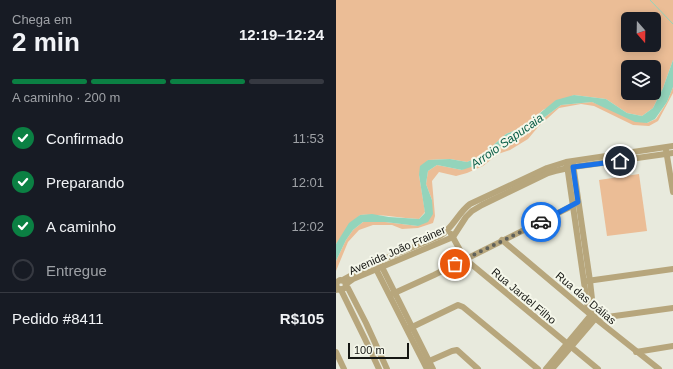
<!DOCTYPE html>
<html lang="pt">
<head>
<meta charset="utf-8">
<style>
  :root { --surface:#171b24; --page:#20242c; --text:#f1f3f6; --muted:#9ea1a6; --line:#363941; --accent:#0b8043 }
  body { margin:0; font-family:Arial,sans-serif; background:var(--page); color:var(--text); height:100vh; display:flex; flex-direction:column; font-size:15px; white-space:nowrap }
  * { box-sizing:border-box; margin:0 }
  p { font-size:13px; color:var(--muted) }
  .icon { flex:none; width:22px; height:22px; fill:none; stroke:currentColor; stroke-width:2; stroke-linecap:round; stroke-linejoin:round }
  .map { position:relative; flex:1; overflow:hidden }
  .drawer { display:flex; flex-direction:column; background:var(--surface); width:336px }
  .drawer>* { flex:none }
  .needle { width:26px; rotate:160deg }
  .tools { position:absolute; left:285px; top:12px; display:grid; gap:8px }
  .tools a { display:grid; place-items:center; width:40px; height:40px; border-radius:6px; background:var(--surface); box-shadow:0 2px 10px #0003; font-size:20px }
  .scale { position:absolute; left:12px; bottom:10px; width:61px; box-sizing:border-box; padding-left:4px; border:2px solid #161713; border-top:0; font-size:11px; line-height:14px; white-space:nowrap; color:#161713; -webkit-text-stroke:3px #f5f7ea; paint-order:stroke }
  .pin { position:absolute; display:grid; place-items:center; width:34px; height:34px; color:#fff; margin:-17px; border:2px solid #fff; border-radius:50%; box-shadow:0 1px 4px #0007 }
  .courier { position:absolute; display:grid; place-items:center; width:40px; height:40px; margin:-20px; border:3px solid #1a73e8; border-radius:50%; background:#fff; color:#222; box-shadow:0 1px 5px #0007 }
  .overview em { font-style:normal; font-weight:800 }
  .overview div { display:flex; flex-direction:column-reverse }
  .overview { display:flex; align-items:center; justify-content:space-between; height:68px; padding:0 12px }
  h1 { font-size:26px; font-weight:800; line-height:30px }
  .bar { display:grid; grid-template-columns:repeat(4,1fr); gap:6px 4px; align-content:center; height:48px; padding:0 12px }
  .bar i { height:5px; border-radius:3px; background:var(--line) }
  .bar .on { background:var(--accent) }
  .bar p { grid-column:span 4 }
  .line { display:flex; align-items:center; gap:10px; padding:0 12px; border-top:1px solid var(--line) }
  .line div { flex:1 }
  ol { padding:0 12px; list-style:none }
  li { display:flex; align-items:center; gap:12px; height:44px }
  li p { margin-inline-start:auto }
  li .icon { padding:4px; border-radius:50%; background:var(--accent); color:#fff; stroke-width:4 }
  li:last-child { color:var(--muted) }
  li i { width:22px; height:22px; border:2px solid var(--line); border-radius:50% }
  main { display:flex; flex:1; min-height:0 }
  .map>svg:first-child { display:block }
  .green { fill:#ebbd96; fill-rule:evenodd }
  .water { fill:#93d4bb }
  .lines { fill:none; stroke-linecap:round; stroke-linejoin:round }
  .stream { stroke:#93d4bb; stroke-width:1 }
  .minor { stroke:#b7a67c; stroke-width:6 }
  .done { stroke:#60615a; stroke-width:4; stroke-dasharray:0 7.2 }
  .route { stroke:#1a73e8; stroke-width:5 }
  .labels { text-anchor:middle; stroke-width:4; stroke-linejoin:round; paint-order:stroke }
  .street-label { font-size:11px; fill:#161713; stroke:#f5f7ea }
  .water-label { font-size:12px; font-style:italic; fill:#0d6049; stroke:#f5f7ea }
</style>
</head>
<body>
<main>
<section class="drawer">
<div class="overview"><div><h1>2 min</h1><p>Chega em</p></div><em>12:19–12:24</em></div>
<div class="bar"><i class="on"></i><i class="on"></i><i class="on"></i><i></i><p>A caminho · 200 m</p></div>
<ol>
<li><svg class="icon" aria-label="check" viewBox="0 0 24 24"><path d="M5 12l5 5 9-10"/></svg>Confirmado<p>11:53</p></li>
<li><svg class="icon" aria-label="check" viewBox="0 0 24 24"><path d="M5 12l5 5 9-10"/></svg>Preparando<p>12:01</p></li>
<li><svg class="icon" aria-label="check" viewBox="0 0 24 24"><path d="M5 12l5 5 9-10"/></svg>A caminho<p>12:02</p></li>
<li><i></i>Entregue</li>
</ol>
<div class="line" style="height:52px"><div>Pedido #8411</div><b>R$105</b></div>
</section>
<div class="map">
<svg width="337" height="369" viewBox="0 0 337 369">
  <rect width="100%" height="100%" fill="#e8eadd"/>
  <!-- green -->
  <g class="green">
    <path d="M0,0h337v60l-10,28 -10,20 -11,8 -15,-3 -21,-14 -32,-4 -31,15 -20,17 -17,7 -25,22 -14,6 -17,-3 -22,1 -9,15 6,37 -6,7c-20,-1 -39,-5 -59,-4l-24,29zM292,19h26v26h-26zM292,67h26v26h-26z"/>
    <polygon points="337,87 337,93 322,121 313,126 297,125 258,106 245,104 223,108 202,127 192,139 174,150 162,154 147,166 131,173 120,176 103,172 96,181 99,216 97,223 82,228 66,229 56,225 37,225 23,230 12,242 0,271 0,261 10,240 17,230 27,222 49,222 82,226 96,200 90,184 92,171 101,165 126,170 193,129 225,105 256,102 311,123 320,119 331,102"/>
    <polygon points="303,174 311,231 271,236 263,180"/>
  </g>
  <!-- water -->
  <polygon class="water" points="337,60 337,87 331,102 319,119 311,123 299,122 256,102 225,105 193,129 179,137 138,166 126,170 101,165 92,171 90,184 96,200 97,214 92,222 82,226 49,222 27,222 17,230 10,240 0,261 0,244 13,223 24,215 36,214 53,217 83,219 89,213 83,175 84,166 92,160 114,159 131,162 145,156 170,134 187,127 220,100 238,95 270,99 291,113 306,116 317,108 327,88"/>
  <g class="lines">
    <!-- stream -->
    <polyline class="stream" points="314,0 337,24"/>
    <!-- minor -->
    <g class="minor">
      <polyline points="330,150 337,192"/>
      <polyline points="237,164 254,281 258,317"/>
      <polyline points="115,234 129,259 262,369"/>
      <polyline points="166,240 255,315 323,369"/>
      <polyline points="45,265 97,369"/>
      <polyline points="39,267 91,369"/>
      <path d="M7,280l31,-17 66,-27c13,-8 18,-23 30,-32l77,-36 19,-6 107,-16"/>
      <polyline points="251,281 337,269"/>
      <polyline points="10,284 17,279 117,237 130,217 136,211 146,205 212,173 219,171 237,167 337,153"/>
      <polyline points="10,287 12,288 30,323 51,369"/>
      <path d="M0,290c3,-1 6,0 9,-2l1,-4 -2,-3 -4,-1 -3,2 -1,4 3,3"/>
      <polyline points="5,290 29,339 43,369"/>
      <polyline points="54,295 98,275 242,203"/>
      <polyline points="258,317 264,318 337,308"/>
      <polyline points="72,329 122,305 127,307 202,369"/>
      <polyline points="0,352 8,369"/>
      <polyline points="300,352 337,346"/>
      <polyline points="91,362 116,351 121,350 142,369"/>
      <polyline points="210,369 255,315 252,310 231,165"/>
      <polyline points="216,369 258,320 258,317"/>
    </g>
  </g>
  <g class="lines">
    <!-- done -->
    <polyline class="done" points="119,264 205,222"/>
    <!-- route -->
    <polyline class="route" points="205,222 242,202 237,167 284,161"/>
  </g>
  <g class="labels">
    <!-- street labels -->
    <g class="street-label">
      <text transform="translate(61 250) rotate(-24)" y="4">Avenida João Frainer</text>
      <text transform="translate(188 296) rotate(40)" y="4">Rua Jardel Filho</text>
      <text transform="translate(250 298) rotate(40)" y="4">Rua das Dálias</text>
    </g>
    <!-- water labels -->
    <g class="water-label">
      <text transform="translate(171 141) rotate(-35)" y="4">Arroio Sapucaia</text>
    </g>
  </g>
</svg>
<div class="tools">
<a><svg class="needle" viewBox="-14 -14 28 28"><path d="M0-13l5 13h-10z" fill="#e53935"/><path d="M0 13l5-13h-10z" fill="#9ea1a6"/></svg></a>
<a><svg class="icon" aria-label="layers" viewBox="0 0 24 24"><path d="M12 4l9 5-9 5-9-5zM3 14l9 5 9-5"/></svg></a>
</div>
<div class="scale">100 m</div>
<div class="pin" style="left:119px;top:264px;background:#ea580c"><svg class="icon" aria-label="bag" viewBox="0 0 24 24"><path d="M5 8h14l-1 12H6zM9 8a3 3 0 0 1 6 0"/></svg></div>
<div class="pin" style="left:284px;top:161px;background:#1f2937"><svg class="icon" aria-label="home" viewBox="0 0 24 24"><path d="M3 11l9-7 9 7M6 9v11h12V9"/></svg></div>
<div class="courier" style="left:205px;top:222px"><svg class="icon" aria-label="car" viewBox="0 0 24 24"><path d="M5 17H2v-5l4-1 3-4h7l3 4 3 1v5h-3M9 17h6M6 11h13"/><circle cx="7" cy="17" r="2"/><circle cx="17" cy="17" r="2"/></svg></div>
</div>
</main>
</body>
</html>
